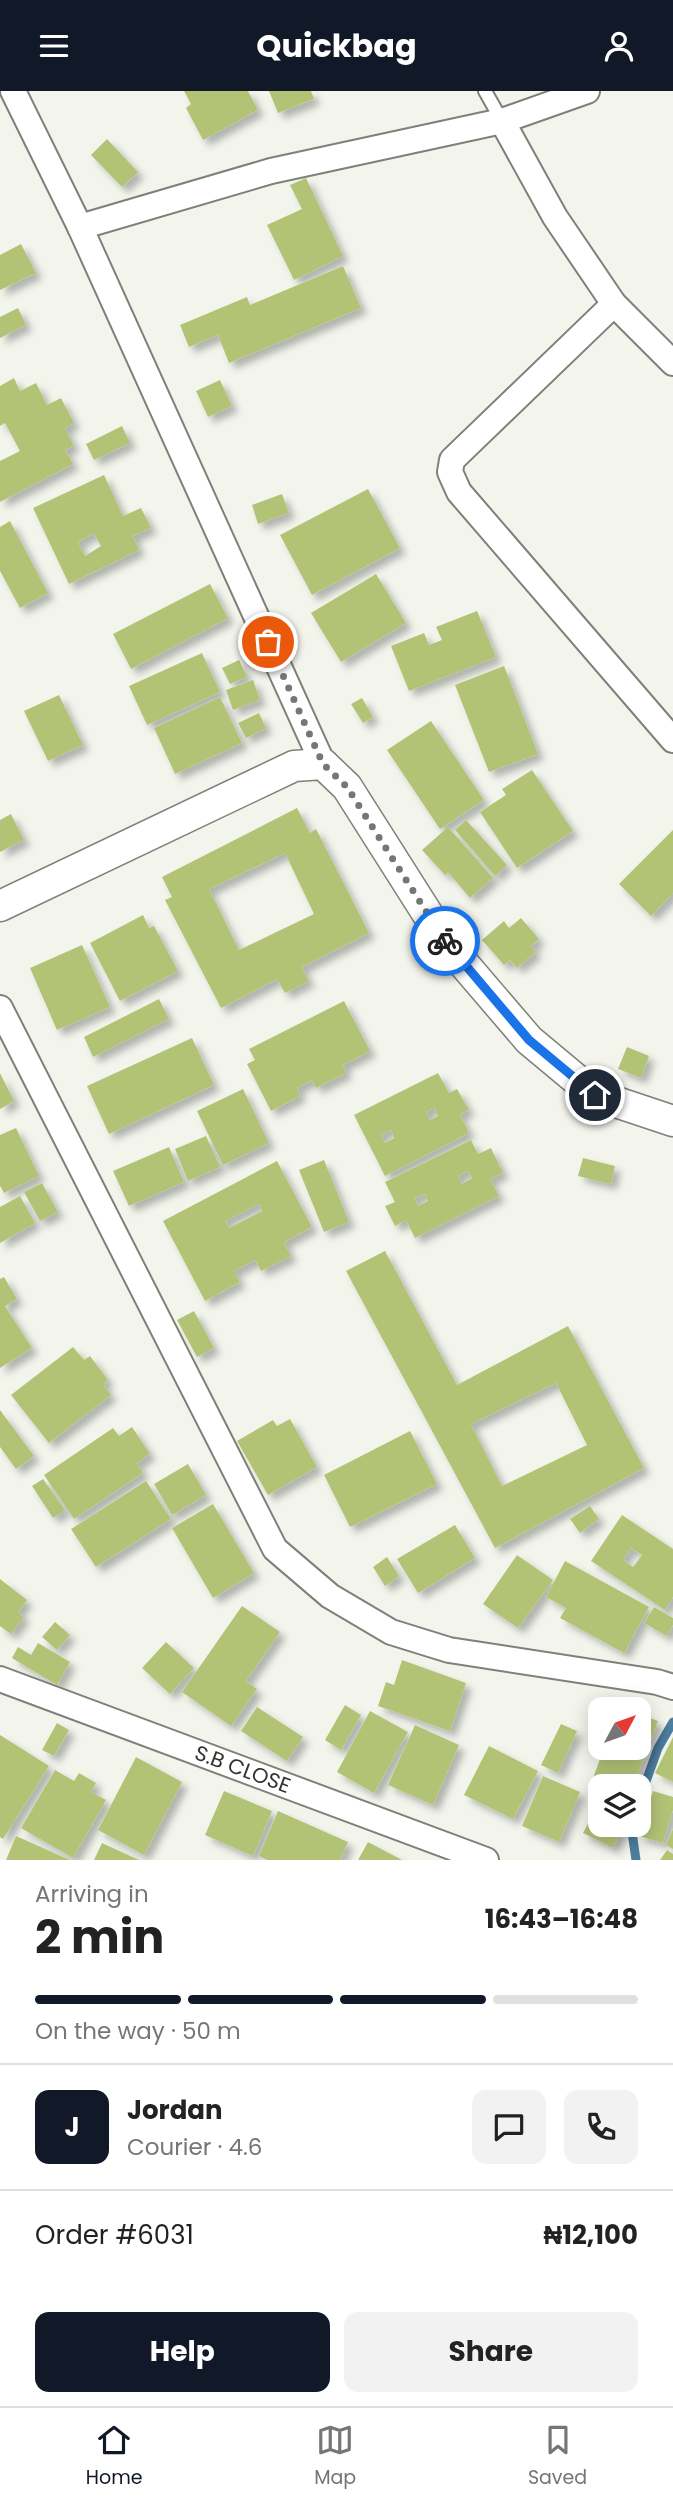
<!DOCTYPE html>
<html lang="en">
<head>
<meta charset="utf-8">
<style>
  :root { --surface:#fff; --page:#f2f2f2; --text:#222; --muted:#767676; --line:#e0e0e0; --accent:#111827 }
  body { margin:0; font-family:Poppins,sans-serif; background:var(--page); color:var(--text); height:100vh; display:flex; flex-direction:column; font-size:26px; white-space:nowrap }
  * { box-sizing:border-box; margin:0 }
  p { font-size:23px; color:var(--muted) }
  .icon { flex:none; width:38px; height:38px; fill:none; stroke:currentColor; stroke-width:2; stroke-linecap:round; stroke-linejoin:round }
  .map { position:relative; height:1769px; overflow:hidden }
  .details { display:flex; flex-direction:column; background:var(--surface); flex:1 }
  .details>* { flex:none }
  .needle { width:46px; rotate:49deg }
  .controls { position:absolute; left:588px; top:1606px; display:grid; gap:14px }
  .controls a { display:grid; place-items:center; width:63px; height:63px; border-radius:14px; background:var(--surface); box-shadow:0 4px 18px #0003; font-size:35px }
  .pin { position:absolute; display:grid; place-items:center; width:60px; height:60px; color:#fff; margin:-30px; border:4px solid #fff; border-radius:50%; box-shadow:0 2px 7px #0007 }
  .courier { position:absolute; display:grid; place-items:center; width:70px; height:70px; margin:-35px; border:5px solid #1a73e8; border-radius:50%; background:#fff; color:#222; box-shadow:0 2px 9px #0007 }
  .summary em { font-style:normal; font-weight:700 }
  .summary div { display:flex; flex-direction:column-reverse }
  .summary { display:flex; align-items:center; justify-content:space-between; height:119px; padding:0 35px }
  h1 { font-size:46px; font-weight:700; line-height:52px }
  .bar { display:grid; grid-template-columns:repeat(4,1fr); gap:10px 7px; align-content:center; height:84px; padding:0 35px }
  .bar i { height:9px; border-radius:5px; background:var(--line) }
  .bar .on { background:var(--accent) }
  .bar p { grid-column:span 4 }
  .line { display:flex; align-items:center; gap:18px; padding:0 35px; border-top:2px solid var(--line) }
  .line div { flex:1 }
  .round { display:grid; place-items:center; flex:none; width:74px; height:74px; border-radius:14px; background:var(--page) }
  .action { display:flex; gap:14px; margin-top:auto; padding:14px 35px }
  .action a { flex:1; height:80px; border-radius:14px; background:var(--accent); color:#fff; font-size:28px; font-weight:700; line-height:80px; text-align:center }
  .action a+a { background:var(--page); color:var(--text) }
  header { display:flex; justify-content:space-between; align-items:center; height:91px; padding:0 35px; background:var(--accent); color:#fff; font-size:32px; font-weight:700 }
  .tab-bar { display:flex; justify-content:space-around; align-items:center; height:98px; border-top:2px solid var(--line); background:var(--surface); font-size:19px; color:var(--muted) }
  .tab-bar a { display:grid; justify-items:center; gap:4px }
  .tab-bar .on { color:var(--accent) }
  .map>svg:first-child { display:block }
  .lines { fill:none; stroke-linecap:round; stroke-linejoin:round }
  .stream { stroke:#4d7d9f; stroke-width:9 }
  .building { fill:#b3c376; fill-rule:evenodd; filter:url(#shadow) }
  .service-casing { stroke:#7e8079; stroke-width:16 }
  .minor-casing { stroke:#7e8079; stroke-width:28 }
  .tertiary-casing { stroke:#7e8079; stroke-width:33 }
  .service { stroke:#fff; stroke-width:12 }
  .minor { stroke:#fff; stroke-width:24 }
  .tertiary { stroke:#fff; stroke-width:30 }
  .done { stroke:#767672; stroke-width:7; stroke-dasharray:0 12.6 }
  .route { stroke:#1a73e8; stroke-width:9 }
  .labels { text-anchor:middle; stroke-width:5; stroke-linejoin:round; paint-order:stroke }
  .street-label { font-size:21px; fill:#323230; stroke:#f3f5ed }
</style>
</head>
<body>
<header><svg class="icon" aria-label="menu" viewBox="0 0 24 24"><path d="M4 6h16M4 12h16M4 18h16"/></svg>Quickbag<svg class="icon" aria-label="person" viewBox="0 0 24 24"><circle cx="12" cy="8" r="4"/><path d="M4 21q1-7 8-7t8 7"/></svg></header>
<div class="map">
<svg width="673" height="1769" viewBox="0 0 673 1769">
  <defs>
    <filter id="shadow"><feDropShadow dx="6" dy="6" stdDeviation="3.5" flood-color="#0004"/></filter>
  </defs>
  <rect width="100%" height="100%" fill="#f3f5ed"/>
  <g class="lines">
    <!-- stream -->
    <g class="stream">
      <polyline points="639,1710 658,1657 673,1631"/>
      <polyline points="631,1734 636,1769"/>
    </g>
  </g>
  <!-- building -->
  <g class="building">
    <polygon points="184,0 248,0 258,19 203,49 186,17 191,13"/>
    <polygon points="269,0 311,0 314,8 278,22"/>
    <polygon points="107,48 138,81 122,96 91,64"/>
    <polygon points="306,87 343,165 294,189 267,134 302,118 290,94"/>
    <polygon points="21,153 36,182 0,199 0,164"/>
    <polygon points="343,175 361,217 229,272 218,244 189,256 180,234 247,206 250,214"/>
    <polygon points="18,217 26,234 0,247 0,226"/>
    <polygon points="14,287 20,300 36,292 47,314 61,307 74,332 65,337 74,355 65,359 73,373 0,411 0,370 20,360 5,332 0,335 0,295"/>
    <polygon points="220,289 232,315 208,326 196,300"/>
    <polygon points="122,335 130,352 94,369 86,353"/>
    <path d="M104,384l19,41 18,-8 10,20 -18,8 6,14 -70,34 -36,-76zM94,442l7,13 -16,10 -7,-14z"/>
    <polygon points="368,398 400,457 312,504 280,444"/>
    <polygon points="282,403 289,422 258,433 252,414"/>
    <polygon points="10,430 48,502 20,517 0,480 0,436"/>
    <polygon points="376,483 406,532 341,571 311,522"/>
    <polygon points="210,493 228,527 131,578 113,543"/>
    <polygon points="477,520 496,566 409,600 391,555 424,542 429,554 442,549 436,536"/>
    <polygon points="202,562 220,601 147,634 129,595"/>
    <polygon points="239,569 247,586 230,593 222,577"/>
    <polygon points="504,575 538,663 489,681 455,594"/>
    <polygon points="253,589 260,609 233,619 226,599"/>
    <polygon points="59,604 83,654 48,670 24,620"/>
    <polygon points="220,606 242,652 175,683 154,637"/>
    <polygon points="362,607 373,626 363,632 351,613"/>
    <polygon points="259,622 266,637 246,647 238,632"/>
    <polygon points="431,630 484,709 440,738 387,659"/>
    <polygon points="532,679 573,740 517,777 480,721 506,704 502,698"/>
    <path d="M297,717l13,25 6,-4 53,104 -67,34 7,14 -24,12 -8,-14 -56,29 -56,-108 7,-3 -10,-20zM285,762l29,61 -75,36 -30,-61z"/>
    <polygon points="11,723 24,749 0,761 0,729"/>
    <polygon points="466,729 507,774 495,785 455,739"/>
    <polygon points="448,736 493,787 470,807 448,781 445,784 422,759"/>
    <polygon points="673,739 673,802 651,825 619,793"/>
    <polygon points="143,824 149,837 154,835 178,880 120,910 90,852"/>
    <polygon points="521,827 539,848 531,855 536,861 517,877 510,869 504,874 482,849 504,830 509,837"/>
    <polygon points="82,854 110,916 57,939 30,877"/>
    <polygon points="159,908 169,928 93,966 84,946"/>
    <polygon points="344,910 370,960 343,974 346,982 316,997 312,989 297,997 300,1005 271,1020 247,973 255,969 249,958"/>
    <polygon points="192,947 214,994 109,1043 87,995"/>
    <polygon points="627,956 649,965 641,987 618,978"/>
    <polygon points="0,982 14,1010 0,1018"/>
    <path d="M438,982l11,20 8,-4 12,21 -9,4 9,19 -84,43 -31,-61zM434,1017l4,8 -8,4 -4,-8zM391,1039l3,8 -9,5 -4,-8z"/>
    <polygon points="243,998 269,1052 223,1074 197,1020"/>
    <polygon points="16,1037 39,1085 4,1102 0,1095 0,1044"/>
    <polygon points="206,1045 220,1076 188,1090 175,1058"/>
    <path d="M471,1049l7,14 13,-6 12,25 -13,6 9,17 -84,42 -9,-18 -11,6 -10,-20 10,-4 -10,-20zM468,1080l4,7 -10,6 -4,-8zM425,1103l3,7 -10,5 -3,-8z"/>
    <polygon points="169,1056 184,1091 129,1115 113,1080"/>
    <polygon points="583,1067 615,1075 611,1093 578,1085"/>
    <polygon points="324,1069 349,1131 324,1141 299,1079"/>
    <path d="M277,1070l35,66 -28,15 7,14 -30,15 -6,-11 -21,11 6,11 -35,19 -42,-80zM259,1113l3,7 -33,17 -4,-7z"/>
    <polygon points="42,1092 58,1121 40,1130 24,1101"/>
    <polygon points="20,1105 35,1132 0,1152 0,1116"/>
    <path d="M385,1160l72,134 111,-59 76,142 -149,80 -149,-277zM556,1292l31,62 -85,41 -31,-62z"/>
    <polygon points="4,1186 17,1208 5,1215 32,1257 0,1277 0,1188"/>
    <polygon points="194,1220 214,1257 197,1266 177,1229"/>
    <polygon points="73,1256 84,1269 90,1265 108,1289 103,1293 111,1304 49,1352 11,1304"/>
    <polygon points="0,1319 34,1365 16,1378 0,1356"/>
    <polygon points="290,1328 317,1376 268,1404 237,1350 273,1329 277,1335"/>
    <polygon points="132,1336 150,1363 137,1372 143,1382 74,1428 44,1384 113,1337 119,1345"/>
    <polygon points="410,1340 437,1393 350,1436 324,1384"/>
    <polygon points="188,1373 206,1404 172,1424 154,1393"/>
    <polygon points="43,1388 65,1419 53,1427 32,1395"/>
    <polygon points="146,1390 171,1428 96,1476 71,1438"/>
    <polygon points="213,1413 254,1482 213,1507 172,1437"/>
    <polygon points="590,1415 599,1428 580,1442 570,1428"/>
    <path d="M622,1424l51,34v48l-8,13 -74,-49zM631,1457l11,7 -9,12 -10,-7z"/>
    <polygon points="455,1434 475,1467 418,1502 397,1468"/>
    <polygon points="517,1464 553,1489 518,1537 483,1513"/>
    <polygon points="387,1466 399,1485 385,1495 373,1476"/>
    <polygon points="565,1470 649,1516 624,1562 560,1527 566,1517 546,1506"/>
    <polygon points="0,1488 27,1509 18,1521 24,1526 11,1543 0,1535"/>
    <polygon points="242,1515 280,1541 246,1590 257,1598 231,1635 182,1601"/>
    <polygon points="654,1516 673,1527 673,1534 667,1545 644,1532"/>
    <polygon points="55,1531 70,1544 57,1559 42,1546"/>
    <polygon points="166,1551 194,1577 170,1603 142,1577"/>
    <polygon points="38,1552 70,1571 57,1594 12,1567 18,1556 31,1564"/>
    <polygon points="402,1569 466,1592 450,1640 378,1615 386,1591 394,1594"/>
    <polygon points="345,1614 361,1624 341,1659 325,1649"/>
    <polygon points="257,1616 303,1646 287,1670 241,1640"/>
    <polygon points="370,1620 408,1641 374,1702 337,1681"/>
    <polygon points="639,1623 658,1630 633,1696 600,1696 600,1706 588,1701 604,1657 639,1657"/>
    <polygon points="57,1632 69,1639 54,1665 42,1659"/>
    <polygon points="561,1633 577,1640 558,1682 541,1674"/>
    <polygon points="415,1634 459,1654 433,1714 388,1694"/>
    <polygon points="0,1644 49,1675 3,1748 0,1746"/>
    <polygon points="673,1646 673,1691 655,1682"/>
    <polygon points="489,1655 538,1680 513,1728 464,1704"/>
    <polygon points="136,1666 182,1691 144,1764 98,1739"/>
    <polygon points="55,1679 74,1690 79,1682 96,1692 91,1701 106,1709 73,1767 21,1737"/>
    <polygon points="543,1685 580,1701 559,1751 522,1735"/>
    <polygon points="224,1700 272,1720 253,1765 205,1744"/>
    <polygon points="653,1700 673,1706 673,1719 663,1752 639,1745"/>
    <polygon points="595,1719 600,1721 600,1734 624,1734 613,1757 583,1742"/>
    <polygon points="278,1720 348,1751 340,1769 267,1769 259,1765"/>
    <polygon points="673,1738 673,1758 666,1754"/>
    <polygon points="16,1745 70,1769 6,1769"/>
    <polygon points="368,1751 402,1769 358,1769"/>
    <polygon points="102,1752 139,1769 94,1769"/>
    <polygon points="667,1759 673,1763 673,1769 660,1769"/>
  </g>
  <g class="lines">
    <!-- service casing -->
    <g class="service-casing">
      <polyline id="service" points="485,0 502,30"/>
    </g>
    <!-- minor casing -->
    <g class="minor-casing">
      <g id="minor">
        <polyline points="13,0 80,136 323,673"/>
        <polyline points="502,30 555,126 614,213 673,272"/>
        <polyline points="80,136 271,80 502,30 587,0"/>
        <polyline points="614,213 452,369 450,381 459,401 673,649"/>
        <polyline points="0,917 275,1458 330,1505 391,1541 449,1559 657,1591 673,1596"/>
        <path id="s1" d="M0,1588l486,181"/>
      </g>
    </g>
    <!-- tertiary casing -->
    <g class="tertiary-casing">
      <polyline id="tertiary" points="0,815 294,675 323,673 347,696 446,852 529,949 595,1004 673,1030"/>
    </g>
    <!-- service -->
    <use href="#service" class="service"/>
    <!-- minor -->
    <use href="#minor" class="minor"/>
    <!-- tertiary -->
    <use href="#tertiary" class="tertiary"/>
  </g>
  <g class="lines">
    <!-- done -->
    <polyline class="done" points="268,551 323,673 347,696 445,850"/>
    <!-- route -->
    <polyline class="route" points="445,850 529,949 595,1004"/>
  </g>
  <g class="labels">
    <!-- street labels -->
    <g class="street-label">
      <text dy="7" stroke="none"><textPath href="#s1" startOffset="259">S.B CLOSE</textPath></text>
    </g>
  </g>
</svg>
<div class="controls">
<a><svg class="needle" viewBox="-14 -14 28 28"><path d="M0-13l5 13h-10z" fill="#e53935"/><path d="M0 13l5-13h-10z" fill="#767676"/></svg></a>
<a><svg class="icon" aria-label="layers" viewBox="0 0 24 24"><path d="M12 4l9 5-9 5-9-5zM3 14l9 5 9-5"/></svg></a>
</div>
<div class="pin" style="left:268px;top:551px;background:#ea580c"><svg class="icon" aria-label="bag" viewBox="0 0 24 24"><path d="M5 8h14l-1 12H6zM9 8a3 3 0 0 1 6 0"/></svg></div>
<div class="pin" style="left:595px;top:1004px;background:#1f2937"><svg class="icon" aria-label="home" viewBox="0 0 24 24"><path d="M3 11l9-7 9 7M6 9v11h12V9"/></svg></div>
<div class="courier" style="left:445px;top:850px"><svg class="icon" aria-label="bike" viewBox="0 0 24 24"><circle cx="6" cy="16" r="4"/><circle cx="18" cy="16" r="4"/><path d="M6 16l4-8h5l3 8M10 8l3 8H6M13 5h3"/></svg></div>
</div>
<section class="details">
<div class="summary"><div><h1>2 min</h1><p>Arriving in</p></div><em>16:43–16:48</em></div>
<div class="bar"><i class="on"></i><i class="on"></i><i class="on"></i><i></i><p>On the way · 50 m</p></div>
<div class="line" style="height:126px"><b class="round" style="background:var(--accent);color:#fff">J</b><div><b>Jordan</b><p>Courier · 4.6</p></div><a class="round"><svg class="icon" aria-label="chat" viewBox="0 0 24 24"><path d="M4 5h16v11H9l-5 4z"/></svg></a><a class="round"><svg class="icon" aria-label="phone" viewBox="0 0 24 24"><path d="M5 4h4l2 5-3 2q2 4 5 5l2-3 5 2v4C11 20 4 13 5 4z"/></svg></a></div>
<div class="line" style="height:91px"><div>Order #6031</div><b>₦12,100</b></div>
<div class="action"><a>Help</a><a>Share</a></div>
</section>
<nav class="tab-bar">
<a class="on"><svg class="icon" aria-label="home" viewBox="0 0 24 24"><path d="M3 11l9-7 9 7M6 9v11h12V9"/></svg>Home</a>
<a><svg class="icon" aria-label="map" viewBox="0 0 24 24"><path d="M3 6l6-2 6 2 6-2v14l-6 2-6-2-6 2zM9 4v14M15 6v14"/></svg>Map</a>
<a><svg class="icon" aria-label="saved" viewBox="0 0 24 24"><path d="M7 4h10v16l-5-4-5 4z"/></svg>Saved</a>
</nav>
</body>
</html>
